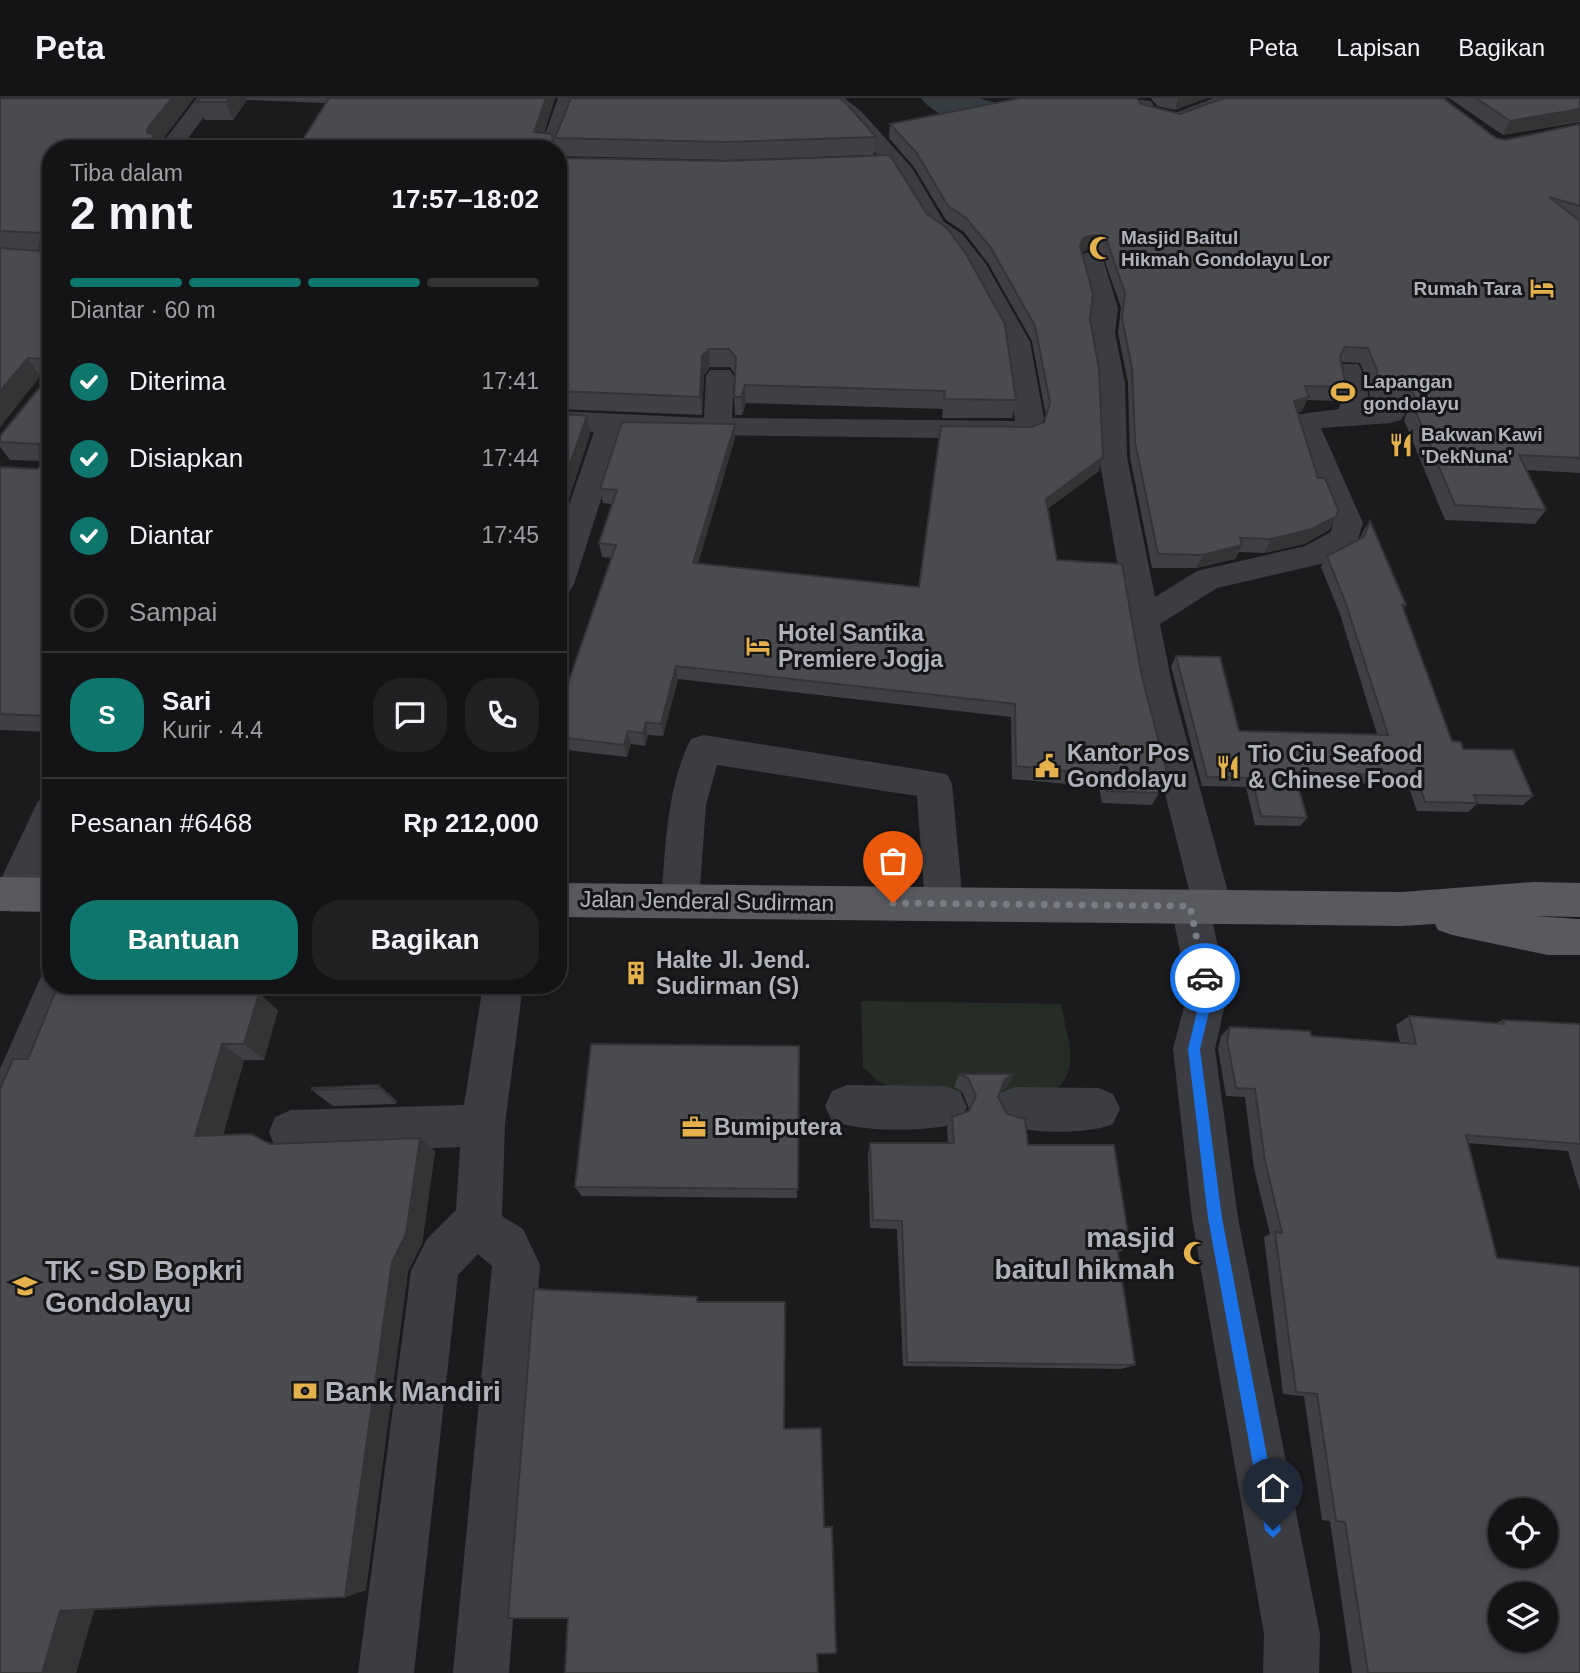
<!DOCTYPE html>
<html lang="id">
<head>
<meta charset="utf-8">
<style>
  :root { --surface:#141416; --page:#212123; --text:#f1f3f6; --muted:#9d9ea1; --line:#333335; --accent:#0f766e }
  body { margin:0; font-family:Helvetica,sans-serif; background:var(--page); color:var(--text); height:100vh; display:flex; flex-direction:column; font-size:26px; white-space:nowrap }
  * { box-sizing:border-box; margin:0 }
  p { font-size:23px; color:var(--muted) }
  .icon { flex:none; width:38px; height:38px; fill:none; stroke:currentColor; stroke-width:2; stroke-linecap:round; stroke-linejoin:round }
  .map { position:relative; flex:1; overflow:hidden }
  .side { position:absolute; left:42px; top:42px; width:525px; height:854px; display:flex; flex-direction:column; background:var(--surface); border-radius:28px; box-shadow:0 4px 10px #0003,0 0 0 2px var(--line) }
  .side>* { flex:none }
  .controls { position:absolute; left:1488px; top:1400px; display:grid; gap:14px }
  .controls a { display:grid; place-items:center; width:70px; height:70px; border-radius:50%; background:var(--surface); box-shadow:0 4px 10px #0003,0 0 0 2px var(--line); font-size:35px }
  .pin { position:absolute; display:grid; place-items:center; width:60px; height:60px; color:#fff; margin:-72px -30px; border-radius:50% 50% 50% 0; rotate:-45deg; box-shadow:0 0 7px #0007 }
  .pin .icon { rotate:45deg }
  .courier { position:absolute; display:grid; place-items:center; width:70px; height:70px; margin:-35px; border:5px solid #1a73e8; border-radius:50%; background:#fff; color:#222; box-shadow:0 2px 9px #0007 }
  .head em { font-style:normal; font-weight:700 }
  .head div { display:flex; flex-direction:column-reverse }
  .head { display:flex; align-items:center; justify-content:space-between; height:119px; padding:0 28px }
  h1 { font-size:46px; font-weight:700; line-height:52px }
  .bar { display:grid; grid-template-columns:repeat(4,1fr); gap:10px 7px; align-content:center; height:84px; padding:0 28px }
  .bar i { height:9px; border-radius:5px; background:var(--line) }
  .bar .on { background:var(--accent) }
  .bar p { grid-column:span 4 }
  .line { display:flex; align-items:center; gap:18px; padding:0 28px; border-top:2px solid var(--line) }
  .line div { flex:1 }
  .round { display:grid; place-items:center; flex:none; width:74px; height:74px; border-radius:28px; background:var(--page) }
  ol { padding:0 28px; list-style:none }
  li { display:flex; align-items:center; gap:21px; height:77px }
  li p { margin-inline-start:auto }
  li .icon { padding:7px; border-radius:50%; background:var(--accent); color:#fff; stroke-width:4 }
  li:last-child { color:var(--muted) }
  li i { width:38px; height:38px; border:4px solid var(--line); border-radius:50% }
  .primary-button { display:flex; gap:14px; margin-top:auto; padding:14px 28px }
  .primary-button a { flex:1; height:80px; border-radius:28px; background:var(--accent); color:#fff; font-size:28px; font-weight:700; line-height:80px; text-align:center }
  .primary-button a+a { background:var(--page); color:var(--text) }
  header { display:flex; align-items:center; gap:42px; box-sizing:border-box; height:98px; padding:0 35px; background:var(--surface); border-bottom:2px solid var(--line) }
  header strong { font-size:33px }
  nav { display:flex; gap:38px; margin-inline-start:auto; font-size:24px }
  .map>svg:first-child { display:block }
  .green { fill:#252d26 }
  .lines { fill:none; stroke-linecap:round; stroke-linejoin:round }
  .river { fill:#343c42; fill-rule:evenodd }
  .minor { fill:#3c3d42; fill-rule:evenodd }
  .major { fill:#585a60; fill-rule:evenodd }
  .wall { fill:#404044 }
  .shaded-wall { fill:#343437 }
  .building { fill:#4a4b4f; stroke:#343437; stroke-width:2; fill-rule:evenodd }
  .route { fill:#1a73e8 }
  .done { stroke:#7b7d84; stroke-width:7; stroke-dasharray:0 12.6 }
  .labels { text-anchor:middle; stroke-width:6; stroke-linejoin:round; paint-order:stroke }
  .far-poi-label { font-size:19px; font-weight:bold; fill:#afb2bb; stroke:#161618; text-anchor:start }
  .poi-label { font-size:23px; font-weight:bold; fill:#afb2bb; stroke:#161618; text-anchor:start }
  .street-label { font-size:23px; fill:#afb2bb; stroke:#161618 }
  .near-poi-label { font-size:28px; font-weight:bold; fill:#afb2bb; stroke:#161618; text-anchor:start }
</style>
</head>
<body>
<header>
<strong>Peta</strong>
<nav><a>Peta</a><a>Lapisan</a><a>Bagikan</a></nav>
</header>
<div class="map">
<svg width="1580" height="1575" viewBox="0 0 1580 1575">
  <rect width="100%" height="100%" fill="#1b1b1d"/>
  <!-- green -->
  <path class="green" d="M861,903l200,3c6,37 23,67 -12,91l-152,-3 -20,-12 -14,-13z"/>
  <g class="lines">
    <!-- river -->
    <path class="river" d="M921,0h58l30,9 90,14 7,10 -7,10c-39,10 -153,-8 -178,-43z"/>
    <!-- minor -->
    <g class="minor">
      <polygon points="197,0 218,0 180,51 158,51"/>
      <polygon points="558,0 578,0 558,56 558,51 540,51"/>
      <polygon points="820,0 844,0 861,13 912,70 944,124 962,136 986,166 1030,244 1044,320 1038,338 1028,341 622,336 574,486 569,494 558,497 558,439 594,334 558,331 558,313 704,320 706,278 710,272 730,272 734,278 732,320 1015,323 1004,244 966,173 946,146 927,133 894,77 873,52 847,21"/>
      <polygon points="1117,0 1151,3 1155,10 1175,15 1214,0 1242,0 1239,4 1177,28 1138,18 1134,10"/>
      <path d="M1091,154l9,2 3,5 15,49 -3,25 10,50 2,74 28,140 42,-26 108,-25 26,-14 2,-9 -43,-102 4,-6 45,-6 3,-13 -7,-26 3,-6h20c8,13 12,29 9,43l34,1 4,6 -4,6 -10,3 -70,5 42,95 -7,22 -31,18 -108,25 -57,36 13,65 59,218 -5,12 -14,5 15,67 -13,58 23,169 82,416 -1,39h-56l1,-39 -72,-416 -19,-169 15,-58 -17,-84 5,-12 13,-5 -50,-201 -40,-232 -2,-74 -8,-50 3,-25 -13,-49 3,-5z"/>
      <path d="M704,637l243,39 5,10 11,120 -5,12 -14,5 -14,-5 -5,-12 -8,-108 -200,-31 -11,40 -7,96 -5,12 -14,5 -14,-5 -5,-12c5,-54 5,-113 30,-162z"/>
      <polygon points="51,699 51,756 27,809 13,814 0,809 0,783 38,703"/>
      <polygon points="51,871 51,887 77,887 15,1036 0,1043 0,971 43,874"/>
      <polygon points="483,887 523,887 505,1026 502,1118 523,1131 540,1167 509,1575 453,1575 492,1168 478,1156 458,1177 414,1575 358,1575 411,1173 427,1141 456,1112 460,1049 291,1056 275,1049 269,1034 275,1019 291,1012 464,1007"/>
      <path d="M847,987l98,1 15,6 7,15 -7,15c-28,11 -100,10 -128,-1l-7,-15 7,-15z"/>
      <path d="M1015,989l83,1 15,6 7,15 -7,15c-26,11 -87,10 -113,-1l-7,-15 7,-15z"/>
    </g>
    <!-- major -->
    <g class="major">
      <polygon points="0,779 51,780 51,814 0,813"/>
      <polygon points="1533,784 1580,785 1580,819 1531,818 1580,821 1580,857 1548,857 1452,837 1438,832 1435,826 1402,828 558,819 558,785 1402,794"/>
    </g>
  </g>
  <!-- wall -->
  <g class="wall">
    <polygon points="0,0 160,45 162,51 51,51 51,634 0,632 0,369 37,371 40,368 40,363 10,362 0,349 0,338 40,289 40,278 0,329"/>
    <polygon points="200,0 555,0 544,35 326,5 247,2 233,22 205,22 197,4"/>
    <polygon points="1147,0 1207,0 1175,12 1157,8 1151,0"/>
    <polygon points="1449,0 1580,0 1580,24 1503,37"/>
    <polygon points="1141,6 1180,16 1496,40 1505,42 1580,26 1580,375 1527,372 1546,412 1535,426 1445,422 1404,322 1407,315 1403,309 1395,305 1370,304 1369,286 1360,265 1341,264 1346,289 1338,303 1307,302 1302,313 1298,315 1318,380 1337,418 1329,432 1304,446 1264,455 1239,454 1235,461 1196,470 1152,470 1130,359 1128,285 1118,235 1121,209 1102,155 1090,151 1082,154 1090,221 1099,373 1047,411 1057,462 1142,579 1167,674 1160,687 1157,687 1159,695 1152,707 1102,705 1099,689 1012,681 1011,619 678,581 663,638 648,637 645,648 631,646 627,659 558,651 558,614 611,460 602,459 599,445 612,406 603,405 600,391 735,326 735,340 698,465 919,489 1032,329 1044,324 1046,318 1032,243 988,165 964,134 946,122 914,69 889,40 890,26"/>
    <polygon points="876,39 874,57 727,62 559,58 558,51 557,51 555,40"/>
    <polygon points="558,60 1016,302 1012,320 942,320 943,311 746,305 742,317 735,317 734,299 735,276 730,269 710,269 704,277 702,317 558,311"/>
    <polygon points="558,315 590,336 568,403 558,402"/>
    <polygon points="1370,423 1406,507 1403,511 1452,643 1533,698 1523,707 1477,706 1468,714 1417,713 1408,687 1296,683 1307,720 1300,728 1255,727 1246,689 1202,688 1171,568 1176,558 1239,633 1377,636 1340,516 1321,469 1327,458 1360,441 1363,433"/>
    <polygon points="278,912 264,962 244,962 223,1037 270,1046 420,1040 435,1053 422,1146 408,1173 366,1492 345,1499 94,1512 76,1575 0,1575 28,961"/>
    <polygon points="1409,918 1497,925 1503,922 1580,926 1580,1094 1568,1053 1468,1045 1580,1575 1352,1575 1330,1423 1322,1422 1304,1298 1283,1296 1264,1139 1270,1136 1254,1070 1245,999 1226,998 1218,951 1221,938 1230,929 1311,938 1400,945 1396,927"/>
    <polygon points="799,948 797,1100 582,1098 575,1089"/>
    <polygon points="959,976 1007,989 1000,993 998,999 1007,1016 1028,1047 1130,1148 1118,1155 1135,1267 1121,1271 903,1268 897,1131 870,1130 868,1056 870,1045 948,1045 947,1030 952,1019 968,1013 969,1010 962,993 954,989"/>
    <polygon points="379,987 397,1003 396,1006 333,1008 312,992"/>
  </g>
  <!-- shaded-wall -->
  <g class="shaded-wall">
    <polygon points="172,0 194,0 160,45 162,51 143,51 147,35 147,31"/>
    <polygon points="229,0 246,0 247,2 233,22 226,4"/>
    <polygon points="546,0 555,0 538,51 534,34"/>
    <polygon points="1178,0 1207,0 1175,12"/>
    <polygon points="1580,11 1580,23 1503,37 1510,23"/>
    <polygon points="1094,137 1090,151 1080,155 1080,147 1083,140"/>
    <polygon points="709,251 710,269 704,277 702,317 700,299 702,258"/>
    <polygon points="28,260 40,278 0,329 0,293"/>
    <polygon points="745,287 746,305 742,317 741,299"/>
    <polygon points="1309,299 1302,313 1287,318 1294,303"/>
    <polygon points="587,318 590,336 568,403 563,385"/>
    <polygon points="735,326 735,340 694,479 693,465"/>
    <polygon points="1103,359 1099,373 1042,415 1046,401"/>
    <polygon points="1337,418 1329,432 1304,446 1264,455 1271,441"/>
    <polygon points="1242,447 1235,461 1196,470 1203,457"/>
    <polygon points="676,568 678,581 663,638 661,626"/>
    <polygon points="646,624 648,637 645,648 643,635"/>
    <polygon points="628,633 631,646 627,659 624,647"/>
    <polygon points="259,895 278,912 264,962 244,946"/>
    <polygon points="222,946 244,962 219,1051 195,1038"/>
    <polygon points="1015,976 1007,989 998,994 1005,981"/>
    <polygon points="379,987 397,1003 396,1006 379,990"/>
    <polygon points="420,1040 435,1053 422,1146 408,1173 366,1492 345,1499 392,1164"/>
    <polygon points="95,1506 76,1575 42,1575 60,1513"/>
  </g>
  <!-- building -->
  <g class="building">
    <polygon points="0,0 172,0 147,31 147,35 155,36 143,51 51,51 51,618 0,616 0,369 37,371 40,368 39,346 0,344 0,338 40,289 41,261 28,260 0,293 0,150 39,153 42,135 0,133"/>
    <polygon points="200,0 229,0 226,4 197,4"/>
    <polygon points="329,0 546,0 534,34 552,36 554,51 297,51"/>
    <polygon points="571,0 839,0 846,5 876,39 726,44 555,40"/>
    <polygon points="1021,0 1137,0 1141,6 1180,16 1224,0 1443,0 1496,40 1505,42 1580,26 1580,108 1549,99 1580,123 1580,360 1519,357 1546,412 1455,407 1413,307 1416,300 1412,294 1403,290 1378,289 1377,272 1368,250 1345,249 1340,258 1346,289 1305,288 1309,299 1294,303 1318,380 1325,380 1338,411 1337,418 1312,431 1271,441 1240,440 1242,447 1203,457 1158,456 1135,344 1132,270 1122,220 1125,195 1106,140 1094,137 1083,140 1080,147 1093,196 1090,221 1099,271 1103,359 1046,401 1057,462 1122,466 1142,579 1167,674 1155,674 1159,695 1107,693 1105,677 1016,668 1015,606 676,568 661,626 646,624 643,635 628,633 624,647 558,639 558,614 616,447 599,445 617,392 600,391 622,324 735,326 693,465 919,489 941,328 1032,329 1044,324 1050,305 1035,228 991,150 966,120 948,108 916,54 890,26"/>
    <polygon points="1476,0 1580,0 1580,11 1510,23"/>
    <polygon points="890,57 927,116 947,130 966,156 1005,226 1016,302 944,301 945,293 745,287 741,299 734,299 736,260 729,251 709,251 702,258 700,299 558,293 558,60 726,63"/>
    <polygon points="558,315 587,318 563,385 558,385"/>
    <polygon points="1370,423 1406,507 1402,507 1452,643 1461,644 1463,651 1513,652 1533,698 1474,697 1477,705 1425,704 1416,678 1294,674 1307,720 1261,718 1252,680 1207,679 1176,558 1220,559 1239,633 1388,637 1346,506 1327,458 1364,439"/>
    <polygon points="56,892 259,895 244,946 222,946 195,1038 251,1036 270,1046 420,1040 406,1136 392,1164 345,1499 60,1513 42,1575 0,1575 0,991 13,961 28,961"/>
    <path d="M1409,918l95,8 -1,-4 77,4v120l-114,-9 31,123 83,9v406h-212l-23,-151 -9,-1 -19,-127 -21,-2 -21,-160 7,1 -17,-72 -10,-72 -19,-1 -9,-48 3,-13 80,4 1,5 105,8zM1500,1412h45v46h-45zM1500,1496h45v46h-45z"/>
    <polygon points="591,946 799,948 798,1091 575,1089"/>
    <polygon points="959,976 1015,976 1005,981 998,999 1007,1016 1025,1021 1028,1047 1114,1047 1130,1148 1117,1148 1135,1267 907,1264 902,1123 873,1122 870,1045 954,1045 952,1019 969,1013 976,998 968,980"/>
    <polygon points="379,987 379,990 312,992 312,990"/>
    <polygon points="534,1191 697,1199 697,1204 785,1204 784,1331 821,1330 824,1429 832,1429 836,1555 817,1556 818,1575 565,1575 568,1520 508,1520"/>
  </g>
  <!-- route -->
  <polygon class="route" points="1205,874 1209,876 1214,893 1200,951 1222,1120 1281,1432 1273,1440 1265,1432 1208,1120 1188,951 1202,893 1199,880"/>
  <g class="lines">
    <!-- done -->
    <polyline class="done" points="893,805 1190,808 1205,880"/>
  </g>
  <!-- icons -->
  <defs>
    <g id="mosque-bare" transform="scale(1.89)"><path d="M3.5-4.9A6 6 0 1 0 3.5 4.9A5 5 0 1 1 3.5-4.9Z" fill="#e4b14c" stroke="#161618" stroke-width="2.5" paint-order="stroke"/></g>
    <g id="hotel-bare" transform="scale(1.89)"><path d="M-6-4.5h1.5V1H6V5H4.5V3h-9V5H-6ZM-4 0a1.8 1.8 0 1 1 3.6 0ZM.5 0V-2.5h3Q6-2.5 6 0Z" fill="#e4b14c" stroke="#161618" stroke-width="2.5" paint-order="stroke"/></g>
    <g id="stadium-bare" transform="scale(1.89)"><path d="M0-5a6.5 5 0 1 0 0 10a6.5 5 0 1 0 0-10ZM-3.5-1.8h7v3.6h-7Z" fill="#e4b14c" stroke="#161618" stroke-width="2.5" paint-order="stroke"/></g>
    <g id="restaurant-bare" transform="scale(1.89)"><path d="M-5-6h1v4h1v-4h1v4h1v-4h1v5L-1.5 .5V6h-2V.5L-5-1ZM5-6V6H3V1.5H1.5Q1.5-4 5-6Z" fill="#e4b14c" stroke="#161618" stroke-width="2.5" paint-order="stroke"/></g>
    <g id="civic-bare" transform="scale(1.89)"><path d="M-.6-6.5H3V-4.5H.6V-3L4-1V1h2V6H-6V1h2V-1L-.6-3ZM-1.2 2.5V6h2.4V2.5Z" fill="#e4b14c" stroke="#161618" stroke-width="2.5" paint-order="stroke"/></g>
    <g id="building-bare" transform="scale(1.89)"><path d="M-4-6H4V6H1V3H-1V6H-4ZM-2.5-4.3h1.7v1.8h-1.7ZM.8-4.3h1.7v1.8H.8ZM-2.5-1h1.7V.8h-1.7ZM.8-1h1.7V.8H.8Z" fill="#e4b14c" stroke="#161618" stroke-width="2.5" paint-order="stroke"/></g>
    <g id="office-bare" transform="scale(1.89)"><path d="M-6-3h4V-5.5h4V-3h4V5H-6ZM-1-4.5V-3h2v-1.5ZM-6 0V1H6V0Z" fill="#e4b14c" stroke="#161618" stroke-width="2.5" paint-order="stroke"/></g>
    <g id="school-bare" transform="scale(1.89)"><path d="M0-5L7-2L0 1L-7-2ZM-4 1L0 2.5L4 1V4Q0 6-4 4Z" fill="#e4b14c" stroke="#161618" stroke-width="2.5" paint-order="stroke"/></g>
    <g id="bank-bare" transform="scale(1.89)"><path d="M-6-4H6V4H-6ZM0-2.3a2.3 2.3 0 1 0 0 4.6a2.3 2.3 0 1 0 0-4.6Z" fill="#e4b14c" stroke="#161618" stroke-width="2.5" paint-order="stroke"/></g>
  </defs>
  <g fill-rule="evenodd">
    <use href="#mosque-bare" x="1101" y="150"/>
    <use href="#hotel-bare" x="1542" y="190"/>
    <use href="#stadium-bare" x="1343" y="294"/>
    <use href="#restaurant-bare" x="1401" y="347"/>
    <use href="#hotel-bare" x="758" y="548"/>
    <use href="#civic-bare" x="1047" y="668"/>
    <use href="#restaurant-bare" x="1228" y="669"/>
    <use href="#building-bare" x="636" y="875"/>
    <use href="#office-bare" x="694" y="1029"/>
    <use href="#mosque-bare" x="1195" y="1155"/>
    <use href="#school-bare" x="25" y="1188"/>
    <use href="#bank-bare" x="305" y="1293"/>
  </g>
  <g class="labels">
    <!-- far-poi labels -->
    <g class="far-poi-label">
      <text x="1121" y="146">Masjid Baitul<tspan x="1121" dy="22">Hikmah Gondolayu Lor</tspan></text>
      <text x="1522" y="197" text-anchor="end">Rumah Tara</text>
      <text x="1363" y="290">Lapangan<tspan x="1363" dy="22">gondolayu</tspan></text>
      <text x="1421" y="343">Bakwan Kawi<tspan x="1421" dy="22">'DekNuna'</tspan></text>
    </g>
    <!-- poi labels -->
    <g class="poi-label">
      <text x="778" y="543">Hotel Santika<tspan x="778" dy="26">Premiere Jogja</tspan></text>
      <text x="1067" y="663">Kantor Pos<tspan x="1067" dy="26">Gondolayu</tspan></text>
      <text x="1248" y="664">Tio Ciu Seafood<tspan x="1248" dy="26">&amp; Chinese Food</tspan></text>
      <text x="656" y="870">Halte Jl. Jend.<tspan x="656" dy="26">Sudirman (S)</tspan></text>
      <text x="714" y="1037">Bumiputera</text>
    </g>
    <!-- street labels -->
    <g class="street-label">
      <text transform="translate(707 803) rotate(1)" y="8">Jalan Jenderal Sudirman</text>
    </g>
    <!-- near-poi labels -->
    <g class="near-poi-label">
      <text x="1175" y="1149" text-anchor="end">masjid<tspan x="1175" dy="32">baitul hikmah</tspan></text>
      <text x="45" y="1182">TK - SD Bopkri<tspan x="45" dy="32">Gondolayu</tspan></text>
      <text x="325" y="1303">Bank Mandiri</text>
    </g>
  </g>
</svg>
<div class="controls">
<a><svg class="icon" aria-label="locate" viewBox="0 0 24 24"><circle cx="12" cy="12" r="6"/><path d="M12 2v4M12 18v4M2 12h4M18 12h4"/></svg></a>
<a><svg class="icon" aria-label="layers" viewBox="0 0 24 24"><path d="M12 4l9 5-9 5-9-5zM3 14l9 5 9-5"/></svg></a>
</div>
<div class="pin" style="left:893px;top:805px;background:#ea580c"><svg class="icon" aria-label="bag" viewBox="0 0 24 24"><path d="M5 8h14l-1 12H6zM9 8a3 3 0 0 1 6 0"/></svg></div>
<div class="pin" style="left:1273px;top:1432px;background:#1f2937"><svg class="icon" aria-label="home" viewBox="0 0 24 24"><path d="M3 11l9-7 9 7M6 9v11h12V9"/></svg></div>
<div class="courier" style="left:1205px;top:880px"><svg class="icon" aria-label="car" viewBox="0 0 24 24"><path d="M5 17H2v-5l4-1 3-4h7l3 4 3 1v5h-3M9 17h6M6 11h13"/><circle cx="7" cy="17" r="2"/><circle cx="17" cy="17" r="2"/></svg></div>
<section class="side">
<div class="head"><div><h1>2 mnt</h1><p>Tiba dalam</p></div><em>17:57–18:02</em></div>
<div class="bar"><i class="on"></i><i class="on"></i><i class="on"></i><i></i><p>Diantar · 60 m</p></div>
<ol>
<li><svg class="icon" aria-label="check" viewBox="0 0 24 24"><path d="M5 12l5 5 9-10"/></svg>Diterima<p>17:41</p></li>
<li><svg class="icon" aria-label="check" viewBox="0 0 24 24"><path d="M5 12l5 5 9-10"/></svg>Disiapkan<p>17:44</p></li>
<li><svg class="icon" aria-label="check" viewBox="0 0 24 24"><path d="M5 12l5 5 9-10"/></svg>Diantar<p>17:45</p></li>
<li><i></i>Sampai</li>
</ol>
<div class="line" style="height:126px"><b class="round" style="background:var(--accent);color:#fff">S</b><div><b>Sari</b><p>Kurir · 4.4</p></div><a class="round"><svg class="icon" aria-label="chat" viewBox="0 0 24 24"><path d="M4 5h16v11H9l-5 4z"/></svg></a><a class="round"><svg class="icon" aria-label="phone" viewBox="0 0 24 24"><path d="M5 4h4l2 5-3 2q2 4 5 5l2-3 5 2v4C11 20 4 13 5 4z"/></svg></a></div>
<div class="line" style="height:91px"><div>Pesanan #6468</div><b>Rp 212,000</b></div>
<div class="primary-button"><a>Bantuan</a><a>Bagikan</a></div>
</section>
</div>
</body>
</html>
